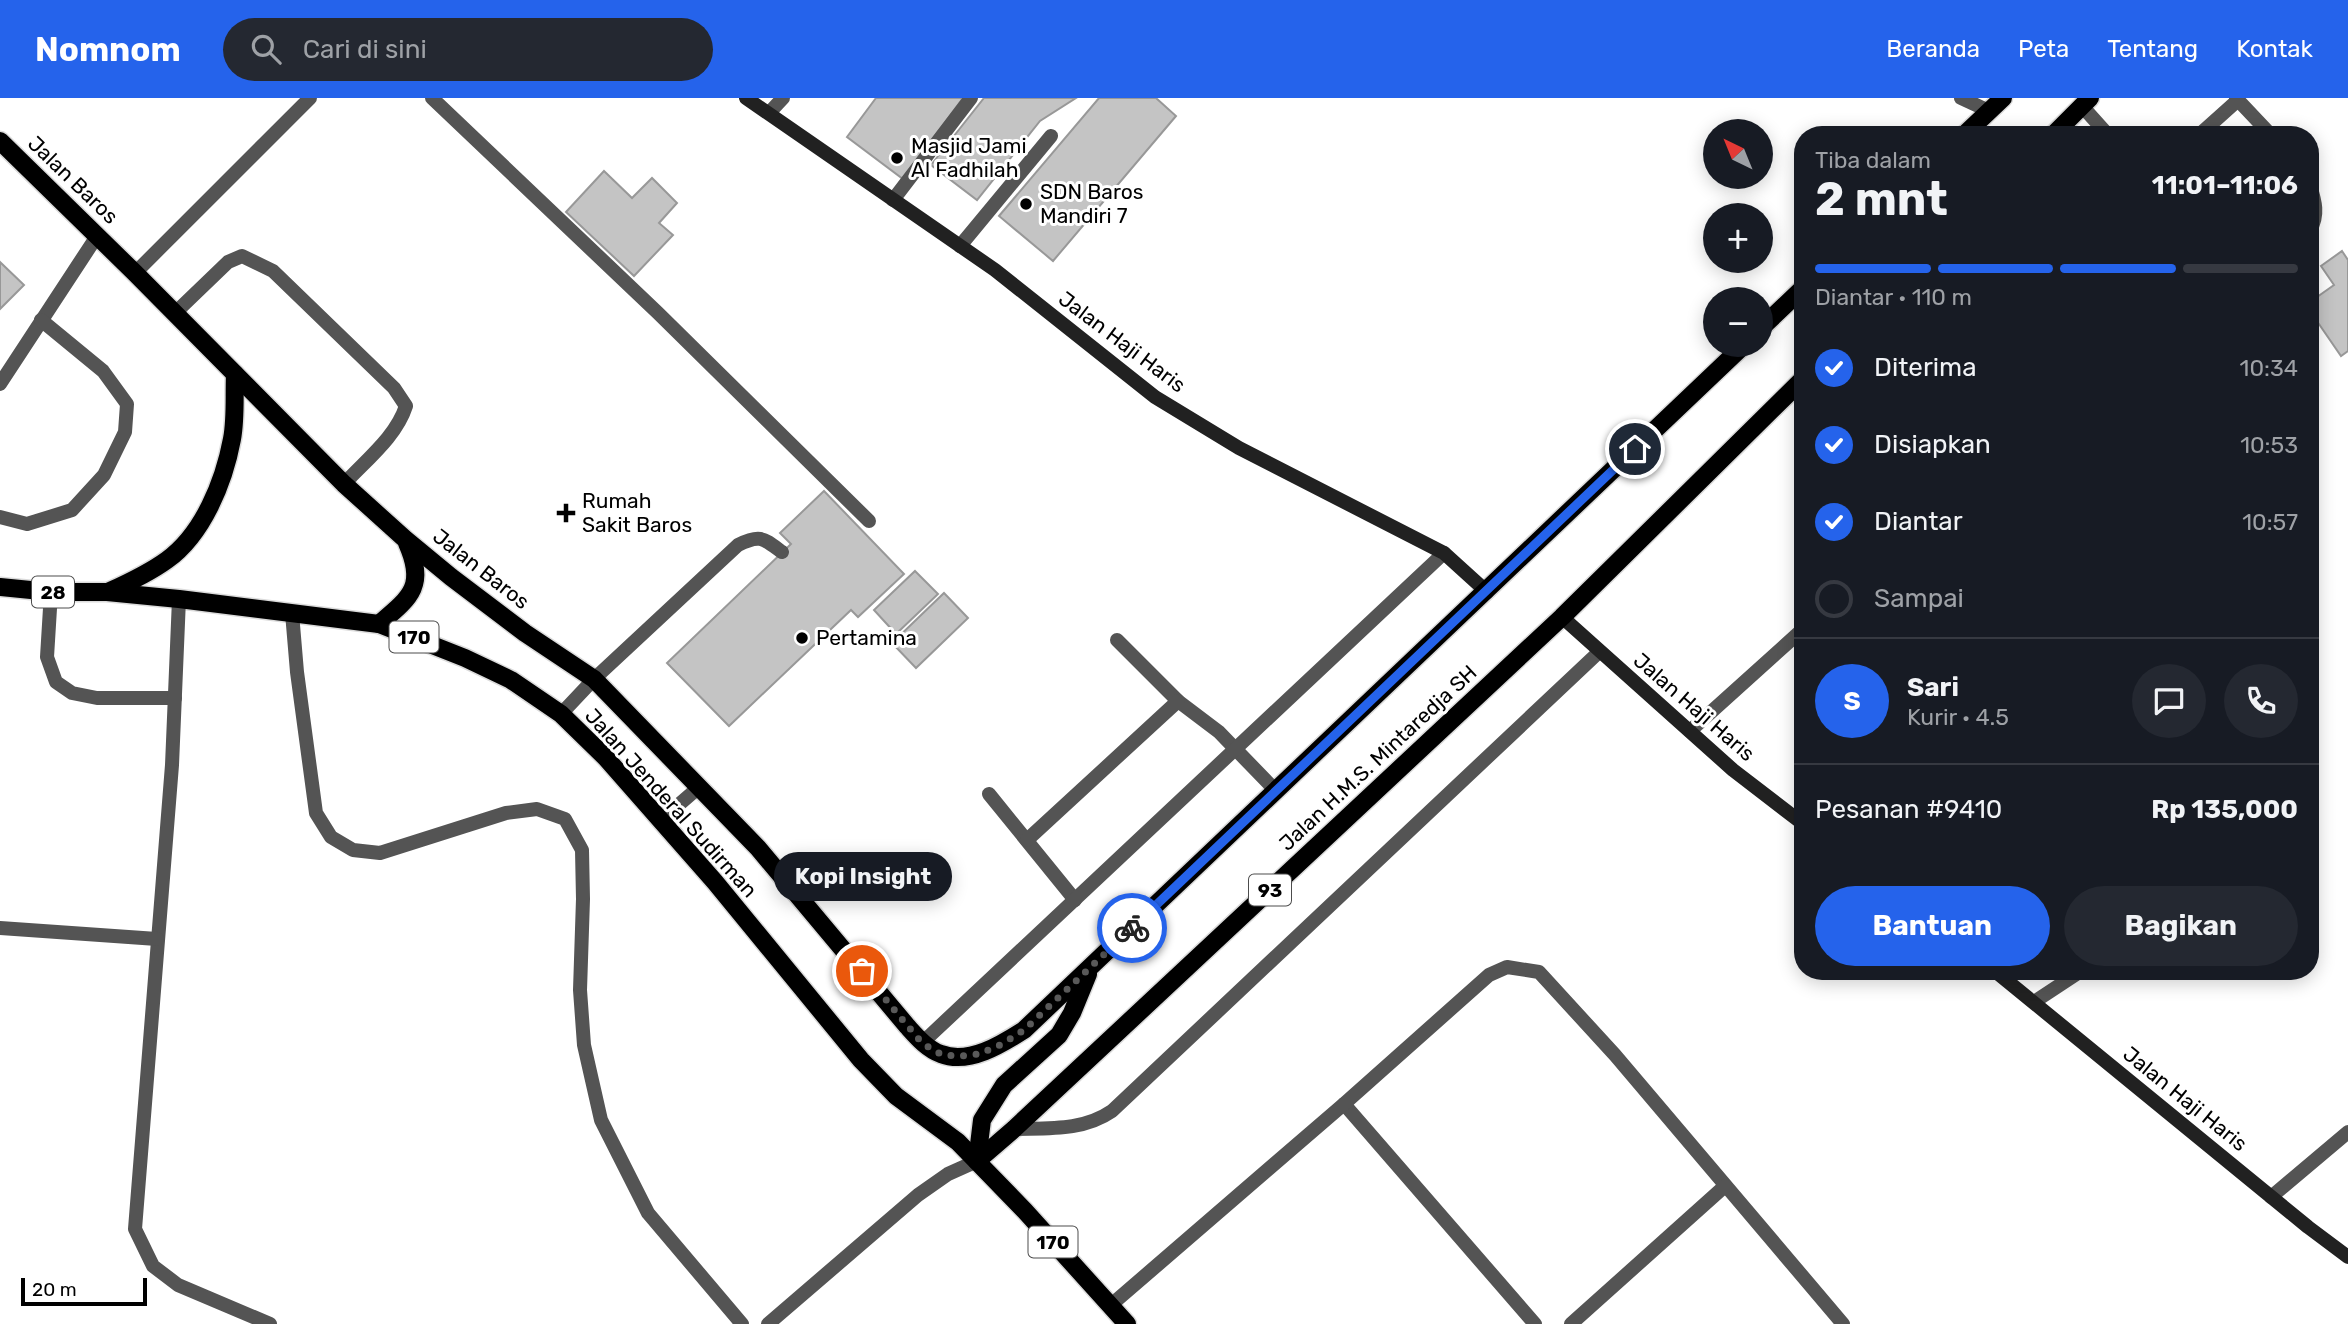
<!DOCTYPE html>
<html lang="id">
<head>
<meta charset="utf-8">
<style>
  :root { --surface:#171b24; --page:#242831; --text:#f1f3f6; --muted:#9ea1a6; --line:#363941; --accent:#2563eb }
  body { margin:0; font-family:Rubik,sans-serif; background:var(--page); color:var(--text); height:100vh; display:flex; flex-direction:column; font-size:26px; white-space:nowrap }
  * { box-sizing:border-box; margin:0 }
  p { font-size:23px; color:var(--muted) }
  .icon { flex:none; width:38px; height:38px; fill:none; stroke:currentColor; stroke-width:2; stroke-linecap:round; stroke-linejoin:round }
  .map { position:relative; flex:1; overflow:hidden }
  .sheet { position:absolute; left:1794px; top:28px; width:525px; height:854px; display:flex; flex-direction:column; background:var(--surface); border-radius:28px; box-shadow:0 4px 18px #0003 }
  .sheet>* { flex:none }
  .needle { width:46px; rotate:317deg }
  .fabs { position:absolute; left:1703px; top:21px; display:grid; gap:14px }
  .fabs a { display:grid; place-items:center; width:70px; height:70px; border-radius:50%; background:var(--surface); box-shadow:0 4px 18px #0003; font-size:35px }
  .scale { position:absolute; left:21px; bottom:18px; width:126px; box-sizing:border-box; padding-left:7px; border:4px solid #000; border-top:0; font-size:19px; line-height:24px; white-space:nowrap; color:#000; -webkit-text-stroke:5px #fff; paint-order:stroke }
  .pin { position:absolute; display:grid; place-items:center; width:60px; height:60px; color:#fff; margin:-30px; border:4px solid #fff; border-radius:50%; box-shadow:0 2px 7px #0007 }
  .courier { position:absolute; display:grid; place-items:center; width:70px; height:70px; margin:-35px; border:5px solid #2563eb; border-radius:50%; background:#fff; color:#222; box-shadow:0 2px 9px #0007 }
  .bubble { position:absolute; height:49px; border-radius:24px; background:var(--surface); box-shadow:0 4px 18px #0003; font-size:23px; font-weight:700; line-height:49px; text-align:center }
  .head em { font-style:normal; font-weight:700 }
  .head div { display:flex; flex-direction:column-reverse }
  .head { display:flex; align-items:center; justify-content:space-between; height:119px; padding:0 21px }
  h1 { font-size:46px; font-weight:700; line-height:52px }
  .bar { display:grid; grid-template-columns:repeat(4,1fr); gap:10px 7px; align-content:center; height:84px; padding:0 21px }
  .bar i { height:9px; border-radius:5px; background:var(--line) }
  .bar .active { background:var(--accent) }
  .bar p { grid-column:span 4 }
  .line { display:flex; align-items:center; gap:18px; padding:0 21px; border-top:2px solid var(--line) }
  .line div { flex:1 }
  .round { display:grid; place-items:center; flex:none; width:74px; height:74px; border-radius:37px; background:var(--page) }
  ol { padding:0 21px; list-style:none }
  li { display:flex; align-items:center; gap:21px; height:77px }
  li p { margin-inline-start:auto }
  li .icon { padding:7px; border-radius:50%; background:var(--accent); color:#fff; stroke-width:4 }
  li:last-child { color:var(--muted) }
  li i { width:38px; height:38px; border:4px solid var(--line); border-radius:50% }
  .button { display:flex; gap:14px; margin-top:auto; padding:14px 21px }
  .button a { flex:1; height:80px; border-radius:42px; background:var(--accent); color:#fff; font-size:28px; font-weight:700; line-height:80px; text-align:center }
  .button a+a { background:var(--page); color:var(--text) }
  header { display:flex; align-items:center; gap:42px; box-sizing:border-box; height:98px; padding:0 35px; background:var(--accent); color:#fff }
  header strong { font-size:33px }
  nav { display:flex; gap:38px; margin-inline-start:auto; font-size:24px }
  .search { width:490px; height:63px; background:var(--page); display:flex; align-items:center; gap:18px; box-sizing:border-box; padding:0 24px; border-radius:38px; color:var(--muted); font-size:26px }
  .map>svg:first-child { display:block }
  .building { fill:#c4c4c4; stroke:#989898; stroke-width:2 }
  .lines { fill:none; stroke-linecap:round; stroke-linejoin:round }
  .primary-casing { stroke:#dbdbdb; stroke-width:21 }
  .lane { stroke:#545454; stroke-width:14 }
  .street { stroke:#545454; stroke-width:14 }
  .secondary { stroke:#212121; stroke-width:14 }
  .primary { stroke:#000; stroke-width:18 }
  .done { stroke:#595959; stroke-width:7; stroke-dasharray:0 12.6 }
  .route { stroke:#2563eb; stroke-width:9 }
  .poi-dot { fill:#000; stroke:#fff; stroke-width:2.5 }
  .labels { text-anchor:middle; stroke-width:6; stroke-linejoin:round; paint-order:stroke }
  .shield { fill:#fff; stroke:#4c4c4c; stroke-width:2 }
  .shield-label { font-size:19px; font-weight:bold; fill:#000 }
  .poi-label { font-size:21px; fill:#000; stroke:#fff; text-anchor:start }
  .street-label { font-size:21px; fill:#000; stroke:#fff }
</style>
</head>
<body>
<header>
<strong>Nomnom</strong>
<div class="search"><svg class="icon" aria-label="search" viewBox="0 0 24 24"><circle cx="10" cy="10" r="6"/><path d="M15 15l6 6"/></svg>Cari di sini</div>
<nav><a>Beranda</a><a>Peta</a><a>Tentang</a><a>Kontak</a></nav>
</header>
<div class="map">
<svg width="2348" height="1226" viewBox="0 0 2348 1226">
  <rect width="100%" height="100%" fill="#fff"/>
  <!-- building -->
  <g class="building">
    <polygon points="876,0 963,0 903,81 847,39"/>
    <polygon points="984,0 1076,0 1040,23 977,102 931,67"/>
    <polygon points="1099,0 1156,0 1176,18 1053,163 999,118"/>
    <polygon points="604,73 632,100 652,80 677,105 659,125 673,137 634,178 566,114"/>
    <polygon points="2342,153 2348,162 2348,253 2341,258 2310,213 2310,204 2334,187 2321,168"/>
    <polygon points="0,164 24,187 0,211"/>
    <polygon points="824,393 904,476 858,519 851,512 729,628 667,565 791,446 780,435"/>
    <polygon points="915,473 938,496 896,536 874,512"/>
    <polygon points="944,495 968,520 916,570 892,545"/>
  </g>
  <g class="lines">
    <!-- primary casing -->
    <g class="primary-casing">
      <g id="primary">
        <polyline points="1964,37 2003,0"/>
        <polyline points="2053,37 2090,0"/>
        <path d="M0,43l135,132 209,211 61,55 46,38 74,56 69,46 164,169 149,178c10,11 20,23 34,28 28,11 61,-10 83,-24l720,-685"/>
        <polyline points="1760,231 1802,191"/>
        <polyline points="0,489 51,494 107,494 179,501 379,526 465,560 511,582 561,616 606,660 715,784 861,962 896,998 958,1044 1025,1113 1127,1226"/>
        <path d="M110,493c20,-9 39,-18 57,-31 36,-26 57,-78 65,-121 4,-21 2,-43 3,-65"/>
        <path d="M379,526c32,-27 47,-38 28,-81"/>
        <polyline points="977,1063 1014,1031 1562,519 1802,282"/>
        <polyline points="977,1063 982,1022 1004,987 1059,937 1072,915 1088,876"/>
      </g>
    </g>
    <!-- lane -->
    <g class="lane">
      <polyline points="432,0 658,215 869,423"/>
      <polyline points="1961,0 1989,13"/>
      <polyline points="2236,0 2271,37"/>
      <polyline points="2082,8 2108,37"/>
      <polyline points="2199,37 2238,2"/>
      <path d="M2310,87c5,16 9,30 0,45"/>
      <polyline points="960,148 1051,38"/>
      <polyline points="135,175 310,0"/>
      <path d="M175,215l53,-51 14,-6 31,15 121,117 12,18c-10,31 -40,54 -62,78"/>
      <polyline points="0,286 97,138"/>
      <polyline points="0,419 27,426 72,412 104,377 125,334 127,306 103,273 41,222"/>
      <polyline points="51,494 47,559 56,584 72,595 97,600 175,600"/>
      <polyline points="179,501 172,667 135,1131 153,1168 178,1187 270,1226"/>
      <polyline points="292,515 297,574 316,715 331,739 353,752 380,755 506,715 537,711 565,721 582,752 583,801 580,892 584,947 601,1022 648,1115 742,1226"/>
      <polyline points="1117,542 1178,603 1219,634 1276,693"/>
      <path d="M561,616l33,-35 144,-134c22,-11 25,-7 44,7"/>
      <polyline points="989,696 1075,802"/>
      <polyline points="661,722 698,690"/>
      <polyline points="1027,742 1178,603"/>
      <polyline points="0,830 157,841"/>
      <polyline points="768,1226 918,1097 948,1076 977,1063"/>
    </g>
    <!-- street -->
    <g class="street">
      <polyline points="769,15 783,0"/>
      <polyline points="893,102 971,0"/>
      <polyline points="1690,633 1802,532"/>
      <polyline points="2034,904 2081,873"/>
      <polyline points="922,945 1444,455"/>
      <polyline points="1344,1006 1535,1226"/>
      <path d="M1014,1031c35,-1 69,2 98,-18l487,-459"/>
      <polyline points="2271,1099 2348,1034"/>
      <polyline points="1111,1207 1344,1006 1489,877 1507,869 1539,874 1615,957 1843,1226"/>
      <polyline points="1571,1226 1725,1088"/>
    </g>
    <!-- secondary -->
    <g class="secondary">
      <polyline points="746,0 995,172 1155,299 1239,350 1444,455 1487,494"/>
      <polyline points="1562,519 1733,672 1802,725"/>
      <polyline points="1995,873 2308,1129 2348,1159"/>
    </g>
    <!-- primary -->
    <use href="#primary" class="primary"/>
  </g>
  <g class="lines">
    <!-- done -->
    <polyline class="done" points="862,873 922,945 942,957 960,958 979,956 1002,946 1024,932 1132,830"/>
    <!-- route -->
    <polyline class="route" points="1132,830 1635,351"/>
  </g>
  <!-- markers -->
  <g class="poi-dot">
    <circle cx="897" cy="60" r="7"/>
    <circle cx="1026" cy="106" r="7"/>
    <path d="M562.5 404.5h7v7h7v7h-7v7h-7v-7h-7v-7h7z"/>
    <circle cx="802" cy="540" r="7"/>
  </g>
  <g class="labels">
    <!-- shield labels -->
    <g class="shield">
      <rect x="32" y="478.5" width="42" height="31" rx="5"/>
      <rect x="389.5" y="523.5" width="49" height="31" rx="5"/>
      <rect x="1249" y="776.5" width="42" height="31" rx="5"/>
      <rect x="1028.5" y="1128.5" width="49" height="31" rx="5"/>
    </g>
    <g class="shield-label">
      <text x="53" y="501">28</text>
      <text x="414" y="546">170</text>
      <text x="1270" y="799">93</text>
      <text x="1053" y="1151">170</text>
    </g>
    <!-- poi labels -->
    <g class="poi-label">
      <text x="911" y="55">Masjid Jami<tspan x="911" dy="24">Al Fadhilah</tspan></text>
      <text x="1040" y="101">SDN Baros<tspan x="1040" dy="24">Mandiri 7</tspan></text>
      <text x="582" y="410">Rumah<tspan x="582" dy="24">Sakit Baros</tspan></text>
      <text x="816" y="547">Pertamina</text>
    </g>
    <!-- street labels -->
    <g class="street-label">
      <text transform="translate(73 82) rotate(44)" y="7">Jalan Baros</text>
      <text transform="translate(1122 244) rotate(37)" y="7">Jalan Haji Haris</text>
      <text transform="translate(481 471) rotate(38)" y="7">Jalan Baros</text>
      <text transform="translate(1694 609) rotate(41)" y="7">Jalan Haji Haris</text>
      <text transform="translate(1378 660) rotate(-43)" y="7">Jalan H.M.S. Mintaredja SH</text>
      <text transform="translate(671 705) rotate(48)" y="7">Jalan Jenderal Sudirman</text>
      <text transform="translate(2185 1001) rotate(39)" y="7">Jalan Haji Haris</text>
    </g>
  </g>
</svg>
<div class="fabs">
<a><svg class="needle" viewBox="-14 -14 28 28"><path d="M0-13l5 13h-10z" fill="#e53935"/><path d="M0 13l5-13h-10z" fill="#9ea1a6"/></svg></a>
<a>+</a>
<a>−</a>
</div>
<div class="scale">20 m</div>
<div class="pin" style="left:862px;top:873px;background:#ea580c"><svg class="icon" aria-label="bag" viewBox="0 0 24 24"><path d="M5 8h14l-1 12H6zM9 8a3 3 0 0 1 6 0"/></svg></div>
<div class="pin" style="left:1635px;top:351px;background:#1f2937"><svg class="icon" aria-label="home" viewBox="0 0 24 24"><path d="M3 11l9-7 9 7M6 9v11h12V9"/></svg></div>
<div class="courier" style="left:1132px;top:830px"><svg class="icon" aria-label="bike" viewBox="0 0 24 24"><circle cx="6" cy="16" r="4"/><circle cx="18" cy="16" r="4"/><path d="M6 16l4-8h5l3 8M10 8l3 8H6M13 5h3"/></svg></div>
<div class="bubble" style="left:774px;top:754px;width:178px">Kopi Insight</div>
<section class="sheet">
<div class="head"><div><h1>2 mnt</h1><p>Tiba dalam</p></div><em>11:01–11:06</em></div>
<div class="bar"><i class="active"></i><i class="active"></i><i class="active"></i><i></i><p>Diantar · 110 m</p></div>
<ol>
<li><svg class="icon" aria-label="check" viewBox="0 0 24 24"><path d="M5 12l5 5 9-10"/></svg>Diterima<p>10:34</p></li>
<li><svg class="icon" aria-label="check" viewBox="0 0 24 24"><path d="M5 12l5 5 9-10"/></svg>Disiapkan<p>10:53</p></li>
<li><svg class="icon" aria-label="check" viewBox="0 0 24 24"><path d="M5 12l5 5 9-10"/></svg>Diantar<p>10:57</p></li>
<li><i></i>Sampai</li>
</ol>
<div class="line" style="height:126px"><b class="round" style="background:var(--accent);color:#fff">S</b><div><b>Sari</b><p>Kurir · 4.5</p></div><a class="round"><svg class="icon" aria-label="chat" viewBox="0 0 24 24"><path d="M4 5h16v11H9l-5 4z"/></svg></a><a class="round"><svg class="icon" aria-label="phone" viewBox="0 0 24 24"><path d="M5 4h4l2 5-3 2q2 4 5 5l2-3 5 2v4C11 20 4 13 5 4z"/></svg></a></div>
<div class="line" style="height:91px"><div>Pesanan #9410</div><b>Rp 135,000</b></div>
<div class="button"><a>Bantuan</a><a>Bagikan</a></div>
</section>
</div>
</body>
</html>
